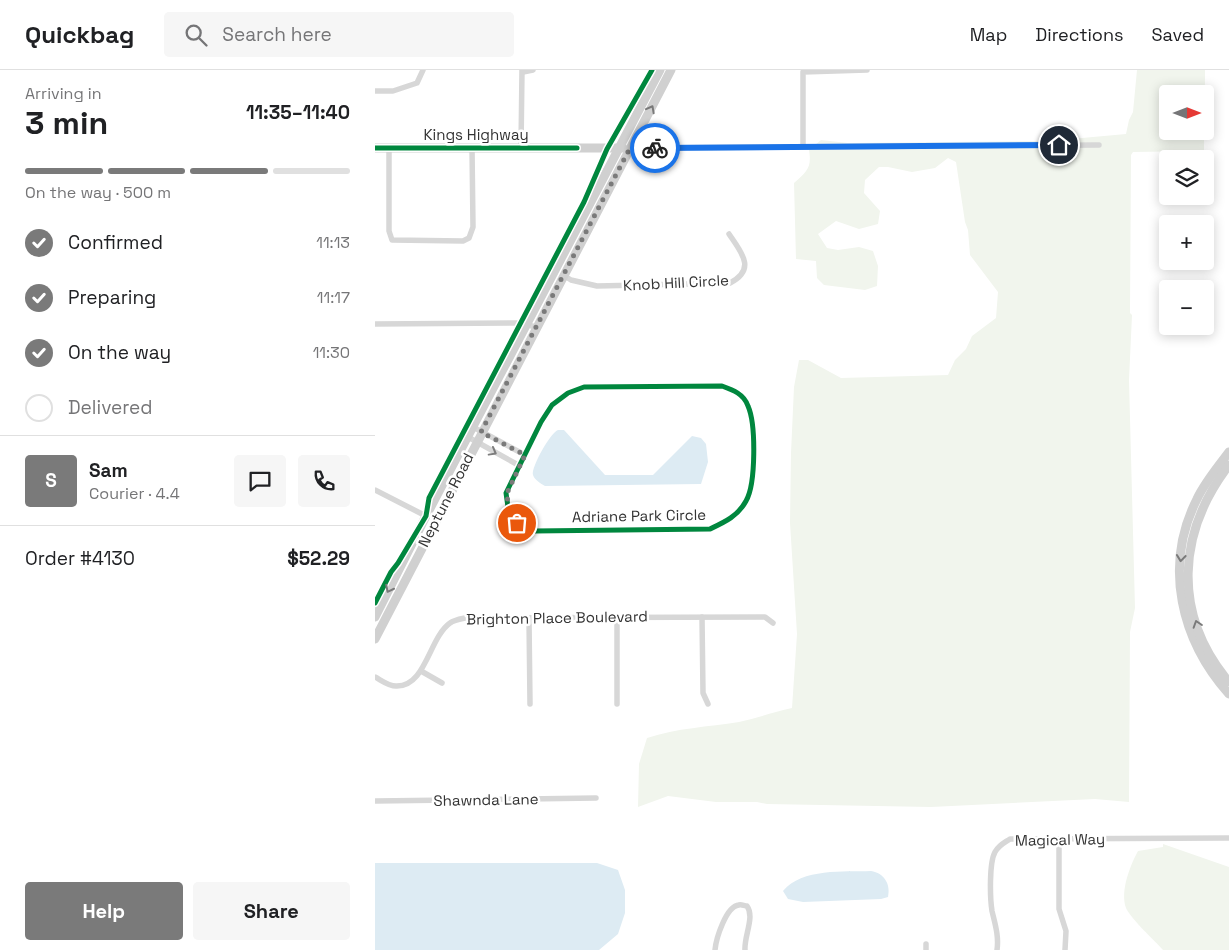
<!DOCTYPE html>
<html lang="en">
<head>
<meta charset="utf-8">
<style>
  :root { --surface:#fff; --page:#f6f6f6; --text:#202124; --muted:#757577; --line:#e0e0e0; --accent:#7a7a7a }
  body { margin:0; font-family:"Space Grotesk",sans-serif; background:var(--page); color:var(--text); height:100vh; display:flex; flex-direction:column; font-size:19px; white-space:nowrap }
  * { box-sizing:border-box; margin:0 }
  p { font-size:16px; color:var(--muted) }
  .icon { flex:none; width:28px; height:28px; fill:none; stroke:currentColor; stroke-width:2; stroke-linecap:round; stroke-linejoin:round }
  .map { position:relative; flex:1; overflow:hidden }
  .panel { display:flex; flex-direction:column; background:var(--surface); width:375px }
  .panel>* { flex:none }
  .needle { width:32px; rotate:90deg }
  .tools { position:absolute; left:784px; top:15px; display:grid; gap:10px }
  .tools a { display:grid; place-items:center; width:55px; height:55px; border-radius:5px; background:var(--surface); box-shadow:0 2px 12px #0003; font-size:25px }
  .pin { position:absolute; display:grid; place-items:center; width:42px; height:42px; color:#fff; margin:-21px; border:2px solid #fff; border-radius:50%; box-shadow:0 1px 5px #0007 }
  .courier { position:absolute; display:grid; place-items:center; width:50px; height:50px; margin:-25px; border:4px solid #1a73e8; border-radius:50%; background:#fff; color:#222; box-shadow:0 1px 6px #0007 }
  .summary em { font-style:normal; font-weight:600 }
  .summary div { display:flex; flex-direction:column-reverse }
  .summary { display:flex; align-items:center; justify-content:space-between; height:85px; padding:0 25px }
  h1 { font-size:32px; font-weight:600; line-height:38px }
  .bar { display:grid; grid-template-columns:repeat(4,1fr); gap:8px 5px; align-content:center; height:60px; padding:0 25px }
  .bar i { height:6px; border-radius:4px; background:var(--line) }
  .bar .selected { background:var(--accent) }
  .bar p { grid-column:span 4 }
  .line { display:flex; align-items:center; gap:12px; padding:0 25px; border-top:1px solid var(--line) }
  .line div { flex:1 }
  .round { display:grid; place-items:center; flex:none; width:52px; height:52px; border-radius:5px; background:var(--page) }
  ol { padding:0 25px; list-style:none }
  li { display:flex; align-items:center; gap:15px; height:55px }
  li p { margin-inline-start:auto }
  li .icon { padding:5px; border-radius:50%; background:var(--accent); color:#fff; stroke-width:4 }
  li:last-child { color:var(--muted) }
  li i { width:28px; height:28px; border:2px solid var(--line); border-radius:50% }
  .action { display:flex; gap:10px; margin-top:auto; padding:10px 25px }
  .action a { flex:1; height:58px; border-radius:5px; background:var(--accent); color:#fff; font-size:20px; font-weight:600; line-height:58px; text-align:center }
  .action a+a { background:var(--page); color:var(--text) }
  header { display:flex; align-items:center; gap:30px; box-sizing:border-box; height:70px; padding:0 25px; background:var(--surface); border-bottom:1px solid var(--line) }
  header strong { font-size:24px }
  nav { display:flex; gap:28px; margin-inline-start:auto; font-size:18px }
  .search { width:350px; height:45px; background:var(--page); display:flex; align-items:center; gap:12px; box-sizing:border-box; padding:0 18px; border-radius:5px; color:var(--muted); font-size:19px }
  main { display:flex; flex:1; min-height:0 }
  .map>svg:first-child { display:block }
  .green { fill:#f1f5ed }
  .water { fill:#ddebf3 }
  .lines { fill:none; stroke-linecap:round; stroke-linejoin:round }
  .street { stroke:#d7d7d7; stroke-width:5.5 }
  .secondary { stroke:#d0d0d0; stroke-width:9 }
  .cycleway-casing { stroke:#fff; stroke-width:8 }
  .cycleway { stroke:#00873e; stroke-width:5 }
  .oneway { stroke:#7a7a7a }
  .oneway2 { stroke:#7d7d7d }
  .done { stroke:#7a7a7a; stroke-width:5; stroke-dasharray:0 9 }
  .route { stroke:#1a73e8; stroke-width:6 }
  .labels { text-anchor:middle; stroke-width:5; stroke-linejoin:round; paint-order:stroke }
  .street-label { font-size:15px; fill:#333; stroke:#fff }
</style>
</head>
<body>
<header>
<strong>Quickbag</strong>
<div class="search"><svg class="icon" aria-label="search" viewBox="0 0 24 24"><circle cx="10" cy="10" r="6"/><path d="M15 15l6 6"/></svg>Search here</div>
<nav><a>Map</a><a>Directions</a><a>Saved</a></nav>
</header>
<main>
<section class="panel">
<div class="summary"><div><h1>3 min</h1><p>Arriving in</p></div><em>11:35–11:40</em></div>
<div class="bar"><i class="selected"></i><i class="selected"></i><i class="selected"></i><i></i><p>On the way · 500 m</p></div>
<ol>
<li><svg class="icon" aria-label="check" viewBox="0 0 24 24"><path d="M5 12l5 5 9-10"/></svg>Confirmed<p>11:13</p></li>
<li><svg class="icon" aria-label="check" viewBox="0 0 24 24"><path d="M5 12l5 5 9-10"/></svg>Preparing<p>11:17</p></li>
<li><svg class="icon" aria-label="check" viewBox="0 0 24 24"><path d="M5 12l5 5 9-10"/></svg>On the way<p>11:30</p></li>
<li><i></i>Delivered</li>
</ol>
<div class="line" style="height:90px"><b class="round" style="background:var(--accent);color:#fff">S</b><div><b>Sam</b><p>Courier · 4.4</p></div><a class="round"><svg class="icon" aria-label="chat" viewBox="0 0 24 24"><path d="M4 5h16v11H9l-5 4z"/></svg></a><a class="round"><svg class="icon" aria-label="phone" viewBox="0 0 24 24"><path d="M5 4h4l2 5-3 2q2 4 5 5l2-3 5 2v4C11 20 4 13 5 4z"/></svg></a></div>
<div class="line" style="height:65px"><div>Order #4130</div><b>$52.29</b></div>
<div class="action"><a>Help</a><a>Share</a></div>
</section>
<div class="map">
<svg width="854" height="880" viewBox="0 0 854 880">
  <rect width="100%" height="100%" fill="#fff"/>
  <!-- green -->
  <g class="green">
    <path d="M762,0h68v24h-38v37h37v20l-71,1 -2,3 -1,158 2,2 -3,65 6,228 -5,24 -1,170 -34,-3 -164,8 -164,-3 -10,-2h-41l-48,-6 -30,11 1,-43 8,-26c30,-10 61,-11 92,-16 18,-4 35,-10 53,-14l5,-74 -7,-111 1,-70 3,-66 5,-27h9l33,18 107,-3 7,-15 11,-11 6,-13 24,-18 2,-26 -28,-37 -2,-25 -3,-8 -9,-60 -8,-4 -13,10 -23,4 -24,-5h-9l-14,13 -1,13 16,18 -2,13 -19,5 -23,-8 -18,13 9,14 11,2 21,-3 14,4 5,15 -1,20 -12,4 -41,-5 -7,-7 -1,-17 -20,-2 -2,-76c13,-12 18,-15 15,-33l12,-10 27,3 201,-2 77,-7 3,-14 4,-8z"/>
    <path d="M788,774l66,23v83h-66c-9,-10 -32,-31 -37,-42 -6,-17 4,-42 12,-57l25,-4z"/>
  </g>
  <!-- water -->
  <g class="water">
    <path d="M183,360h6l41,45h48l39,-39 9,2 5,6 2,18 -7,22 -156,2c-4,-2 -11,-7 -12,-11 -2,-8 18,-43 25,-45z"/>
    <polygon points="0,793 222,793 243,800 250,820 250,843 243,864 224,880 0,880"/>
    <path d="M496,801c13,2 20,13 17,26l-7,2 -78,3 -15,-3 -5,-8c19,-23 61,-19 88,-20z"/>
  </g>
  <g class="lines">
    <!-- street -->
    <g class="street">
      <polyline points="148,2 158,0"/>
      <polyline points="0,21 18,21 42,13 48,0"/>
      <polyline points="428,76 428,2 492,0"/>
      <polyline points="14,78 14,161 17,170 88,171 94,168 98,157 97,78"/>
      <polyline points="146,78 147,0"/>
      <polyline points="255,78 724,75"/>
      <path d="M188,205l8,5 26,6 133,-3c27,-14 11,-31 -1,-49"/>
      <polyline points="0,254 145,253 161,257"/>
      <path d="M347,316c11,4 22,8 26,20 8,18 8,78 -2,95 -8,15 -21,21 -36,28l-176,2 -17,-8 -8,-9 -3,-21 35,-71 11,-17 16,-12 16,-6z"/>
      <polyline points="98,357 150,385"/>
      <polyline points="93,367 145,396"/>
      <polyline points="0,420 51,446"/>
      <polyline points="327,547 328,623 333,634"/>
      <polyline points="154,549 155,634"/>
      <polyline points="46,601 67,613"/>
      <path d="M0,607c6,3 15,10 22,9 29,0 32,-48 53,-63 4,-3 10,-4 15,-5l300,-1 8,6"/>
      <polyline points="242,634 242,547"/>
      <polyline points="0,731 221,728"/>
      <polyline points="684,769 684,839 691,861 690,880"/>
      <polyline points="551,874 551,880"/>
      <path d="M340,880c1,-11 11,-44 24,-45 1,-1 6,1 8,1 8,11 -3,30 -2,44"/>
      <path d="M622,880c2,-14 -2,-26 -5,-39 -2,-13 -3,-48 3,-59 4,-7 9,-9 15,-13l219,-1"/>
    </g>
    <!-- secondary -->
    <g class="secondary">
      <polyline points="0,78 248,78"/>
      <path d="M854,382c-11,15 -24,30 -32,47 -34,67 -16,141 32,195"/>
      <path d="M854,395c-52,68 -57,149 0,217"/>
      <polyline points="0,547 51,446 285,0"/>
      <polyline points="0,569 296,0"/>
    </g>
    <!-- cycleway casing -->
    <g class="cycleway-casing">
      <g id="cycleway">
        <polyline points="0,78 202,78"/>
        <path d="M347,316c11,4 22,8 26,20 8,18 8,78 -2,95 -8,15 -21,21 -36,28l-176,2 -17,-8 -8,-9 -3,-21 35,-71 11,-17 16,-12 16,-6z"/>
        <polyline points="0,533 16,502 23,493 51,446 54,428 209,132 232,79 277,0"/>
      </g>
    </g>
    <!-- cycleway -->
    <use href="#cycleway" class="cycleway"/>
  </g>
  <!-- one-way arrows -->
  <defs><path id="oneway-chevron" d="M-2-3.5L2.5 0L-2 3.5" fill="none" stroke-width="1.6" stroke-linecap="round" stroke-linejoin="round" transform="scale(1.25)"/></defs>
  <g class="oneway">
    <use href="#oneway-chevron" transform="translate(276 39) rotate(-62)"/>
    <use href="#oneway-chevron" transform="translate(806 488) rotate(96)"/>
    <use href="#oneway-chevron" transform="translate(14 519) rotate(117)"/>
    <use href="#oneway-chevron" transform="translate(822 554) rotate(-108)"/>
  </g>
  <use class="oneway2" href="#oneway-chevron" transform="translate(118 382) rotate(29)"/>
  <g class="lines">
    <!-- done -->
    <polyline class="done" points="142,453 134,444 132,423 150,385 106,362 255,78 280,78"/>
    <!-- route -->
    <polyline class="route" points="280,78 684,75"/>
  </g>
  <g class="labels">
    <!-- street labels -->
    <g class="street-label">
      <text x="101" y="70">Kings Highway</text>
      <text transform="translate(301 213) rotate(-3)" y="5">Knob Hill Circle</text>
      <text transform="translate(71 430) rotate(-63)" y="5">Neptune Road</text>
      <text transform="translate(264 446) rotate(-1)" y="5">Adriane Park Circle</text>
      <text transform="translate(182 548) rotate(-1)" y="5">Brighton Place Boulevard</text>
      <text transform="translate(111 730) rotate(-1)" y="5">Shawnda Lane</text>
      <text transform="translate(685 770) rotate(-1)" y="5">Magical Way</text>
    </g>
  </g>
</svg>
<div class="tools">
<a><svg class="needle" viewBox="-14 -14 28 28"><path d="M0-13l5 13h-10z" fill="#e53935"/><path d="M0 13l5-13h-10z" fill="#757577"/></svg></a>
<a><svg class="icon" aria-label="layers" viewBox="0 0 24 24"><path d="M12 4l9 5-9 5-9-5zM3 14l9 5 9-5"/></svg></a>
<a>+</a>
<a>−</a>
</div>
<div class="pin" style="left:142px;top:453px;background:#ea580c"><svg class="icon" aria-label="bag" viewBox="0 0 24 24"><path d="M5 8h14l-1 12H6zM9 8a3 3 0 0 1 6 0"/></svg></div>
<div class="pin" style="left:684px;top:75px;background:#1f2937"><svg class="icon" aria-label="home" viewBox="0 0 24 24"><path d="M3 11l9-7 9 7M6 9v11h12V9"/></svg></div>
<div class="courier" style="left:280px;top:78px"><svg class="icon" aria-label="bike" viewBox="0 0 24 24"><circle cx="6" cy="16" r="4"/><circle cx="18" cy="16" r="4"/><path d="M6 16l4-8h5l3 8M10 8l3 8H6M13 5h3"/></svg></div>
</div>
</main>
</body>
</html>
